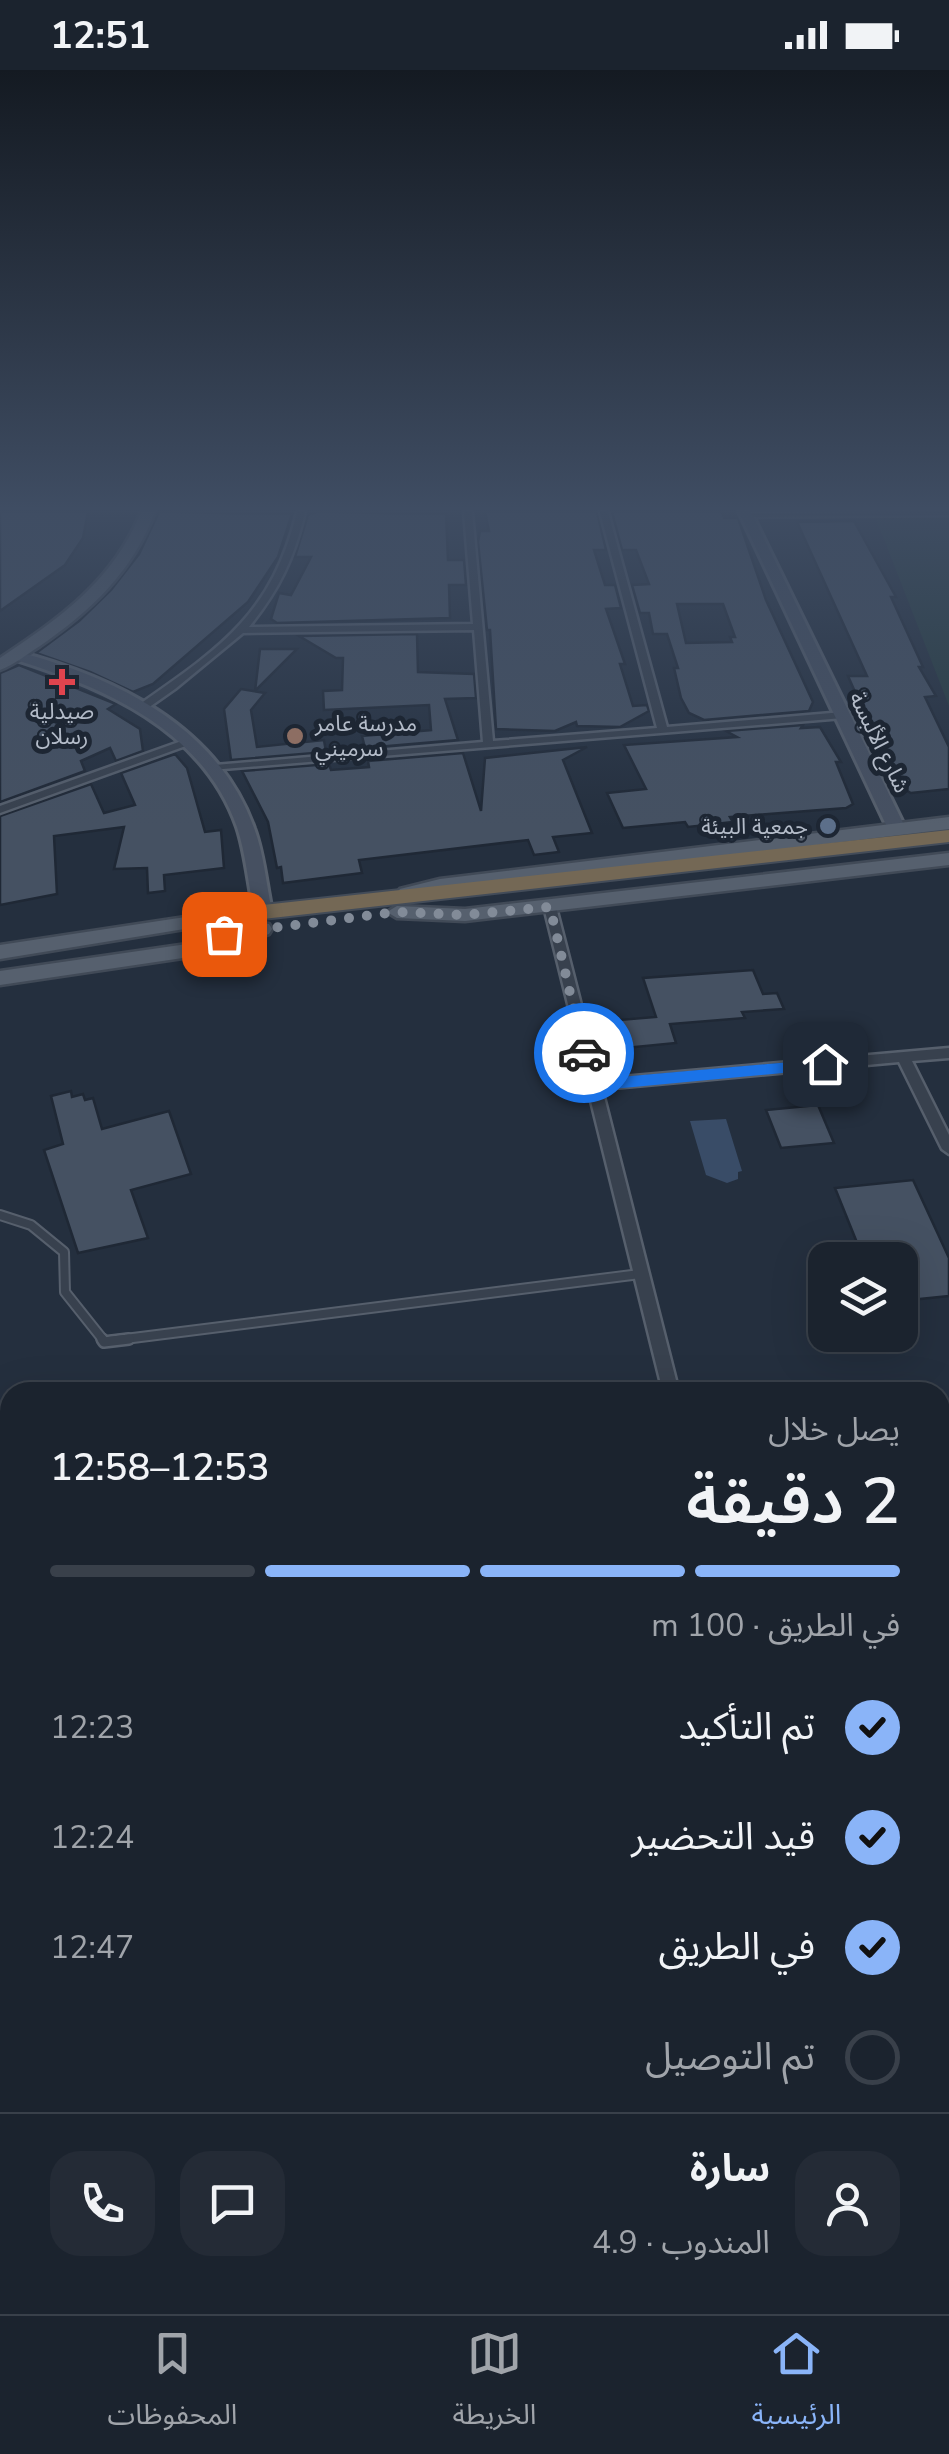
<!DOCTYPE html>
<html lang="ar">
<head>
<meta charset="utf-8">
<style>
  :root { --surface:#1b232e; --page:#242b36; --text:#f1f3f6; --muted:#a0a4aa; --line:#39404a; --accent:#8ab4f8 }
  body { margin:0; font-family:"Nunito Sans","Noto Sans Arabic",sans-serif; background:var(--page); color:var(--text); direction:rtl; height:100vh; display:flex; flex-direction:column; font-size:38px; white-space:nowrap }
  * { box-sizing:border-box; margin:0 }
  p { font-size:32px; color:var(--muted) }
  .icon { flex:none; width:55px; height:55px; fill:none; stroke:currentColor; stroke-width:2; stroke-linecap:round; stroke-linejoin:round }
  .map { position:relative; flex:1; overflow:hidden; direction:ltr }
  .sheet { position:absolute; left:0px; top:1312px; width:950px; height:932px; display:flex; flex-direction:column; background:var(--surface); border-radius:30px 30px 0 0; box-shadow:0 10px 40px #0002,0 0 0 2px var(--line); direction:rtl }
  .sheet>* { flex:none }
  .controls { position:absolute; left:808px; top:1172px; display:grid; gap:20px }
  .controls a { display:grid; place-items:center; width:110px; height:110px; border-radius:20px; background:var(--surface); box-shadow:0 10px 40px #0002,0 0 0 2px var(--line); font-size:50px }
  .pin { position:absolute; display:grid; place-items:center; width:85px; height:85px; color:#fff; margin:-42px; border-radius:20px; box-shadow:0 5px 15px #0006 }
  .courier { position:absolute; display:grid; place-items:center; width:100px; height:100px; margin:-50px; border:8px solid #1a73e8; border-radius:50%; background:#fff; color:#222; box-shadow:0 2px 12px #0007 }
  .overview em { font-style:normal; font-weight:600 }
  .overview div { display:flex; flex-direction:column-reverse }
  .overview { display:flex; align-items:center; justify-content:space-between; height:170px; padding:0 50px }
  h1 { font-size:65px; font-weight:600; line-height:75px }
  .bar { display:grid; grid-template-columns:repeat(4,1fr); gap:15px 10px; align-content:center; height:120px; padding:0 50px }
  .bar i { height:12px; border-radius:8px; background:var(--line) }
  .bar .on { background:var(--accent) }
  .bar p { grid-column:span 4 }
  .line { display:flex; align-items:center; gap:25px; padding:0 50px; border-top:2px solid var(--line) }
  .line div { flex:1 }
  .round { display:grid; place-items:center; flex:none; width:105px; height:105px; border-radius:30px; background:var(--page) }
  ol { padding:0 50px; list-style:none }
  li { display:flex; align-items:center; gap:30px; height:110px }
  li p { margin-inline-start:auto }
  li .icon { padding:10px; border-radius:50%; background:var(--accent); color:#111; stroke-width:4 }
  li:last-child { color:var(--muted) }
  li i { width:55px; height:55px; border:5px solid var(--line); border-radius:50% }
  .status { display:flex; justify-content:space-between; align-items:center; height:70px; padding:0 50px; background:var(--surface); direction:ltr }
  .status svg { height:28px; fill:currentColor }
  .tab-bar { display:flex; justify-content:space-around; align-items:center; height:140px; border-top:2px solid var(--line); background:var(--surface); font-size:28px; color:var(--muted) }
  .tab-bar a { display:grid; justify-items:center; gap:5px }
  .tab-bar .on { color:var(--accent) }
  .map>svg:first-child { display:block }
  .green { fill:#263c3f }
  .water { fill:#394c67 }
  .building { fill:#455162; stroke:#1f2835; stroke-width:2.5; fill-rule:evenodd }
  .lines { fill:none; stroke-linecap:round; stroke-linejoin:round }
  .lane-far2-casing { stroke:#565f6c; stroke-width:12 }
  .lane-far1-casing { stroke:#565f6c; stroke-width:14 }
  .lane-casing { stroke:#565f6c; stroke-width:16 }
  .street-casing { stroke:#565f6c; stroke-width:5 }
  .secondary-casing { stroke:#565f6c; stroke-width:6 }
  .primary-casing { stroke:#414a57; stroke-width:5 }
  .highway-casing { stroke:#434c59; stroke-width:4 }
  .lane-far2 { stroke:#38414e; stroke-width:8 }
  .lane-far1 { stroke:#38414e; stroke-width:9 }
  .lane { stroke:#38414e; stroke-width:11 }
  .street { fill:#38414e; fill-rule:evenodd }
  .secondary { fill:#465061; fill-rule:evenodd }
  .primary { fill:#56606e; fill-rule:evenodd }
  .highway { fill:#746855; fill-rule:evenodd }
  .route { fill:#1a73e8 }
  .done { stroke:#828b98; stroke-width:10; stroke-dasharray:0 18 }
  .health-dot { fill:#e0444e; stroke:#1d2633; stroke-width:4 }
  .education-dot { fill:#8d6e63; stroke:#1d2633; stroke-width:4 }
  .service-dot { fill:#5c6f8a; stroke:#1d2633; stroke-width:4 }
  .labels { text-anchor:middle; stroke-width:10; stroke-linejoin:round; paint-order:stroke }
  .far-poi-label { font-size:22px; fill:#b4bcc9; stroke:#1d2633 }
  .far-street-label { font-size:22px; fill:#b4bcc9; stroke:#1d2633 }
</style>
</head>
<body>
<div class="status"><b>12:51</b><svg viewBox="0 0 49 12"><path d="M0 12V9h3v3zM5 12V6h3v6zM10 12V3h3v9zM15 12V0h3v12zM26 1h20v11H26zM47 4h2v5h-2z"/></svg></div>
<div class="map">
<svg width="949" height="2244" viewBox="0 0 949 2244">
  <rect width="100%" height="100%" fill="#242f3e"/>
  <!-- green -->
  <polygon class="green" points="949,448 949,636 876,449"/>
  <!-- water -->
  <polygon class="water" points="726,1049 742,1101 738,1102 738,1109 727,1113 706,1105 690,1051"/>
  <!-- building -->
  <g class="building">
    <polygon points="0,442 88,442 83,468 65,495 0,541"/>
    <polygon points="159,442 292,444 278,487 248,532 153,614 133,622 90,602 36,583 79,551 111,520 139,484"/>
    <polygon points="317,442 446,444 448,490 464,490 466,515 449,515 450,548 277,553 271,549 279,523 291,525 311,487 295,487 308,445"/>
    <polygon points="485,442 597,442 606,480 594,480 605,515 615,515 621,538 606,539 625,594 620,594 633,636 647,635 649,641 620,657 577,656 576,652 555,661 496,659 490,560 487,560 478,472 480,461 489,461"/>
    <path d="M612,442h110l2,6h14l28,82 47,102 -4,9 -105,9 -15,-7 -8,-15 -7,-30h4l-11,-34h-14l-4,-21h-9l-8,-28 17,-1 -13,-34h-14zM677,534h46l12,33h-5l2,5 -46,1z"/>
    <polygon points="854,451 896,527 891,527 923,597 919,597 936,626 925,627 949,677 949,719 911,723 896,715 848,606 867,606 797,452"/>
    <polygon points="417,564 418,602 474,604 476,628 445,629 458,670 365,678 362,666 431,660 429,635 324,640 323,621 342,620 343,588 336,588 299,566"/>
    <polygon points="260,579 297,579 255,621"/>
    <polygon points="19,595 116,634 108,639 140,659 143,681 116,691 110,678 81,691 85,701 0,732 0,603"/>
    <polygon points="241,619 265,623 251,640 257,677 324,670 326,682 231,690 224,639"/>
    <polygon points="803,655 801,658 820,657 841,692 836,692 853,734 846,738 730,747 733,752 688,757 685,752 623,758 607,723 646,719 624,675 737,667 726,661"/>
    <polygon points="587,677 563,690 592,763 553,767 559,782 534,785 528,770 359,790 362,803 291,812 283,813 281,797 277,798 268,752 242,701 329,694 331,700 369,697 368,691 463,683 481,741 485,688"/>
    <polygon points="175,684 187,698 205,762 221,760 224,798 164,805 165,821 148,823 147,798 114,799 124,757 54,766 57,824 0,835 0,746 91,714 104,743 135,735 121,703"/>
    <polygon points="753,900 763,924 777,923 784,939 742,942 745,948 670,954 676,973 615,979 607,951 656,947 643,908"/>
    <polygon points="71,1021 72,1027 83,1024 85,1030 93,1028 102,1059 169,1041 191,1104 131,1120 148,1168 78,1183 44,1080 63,1074 51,1026"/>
    <polygon points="818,1035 834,1073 781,1078 766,1040"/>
    <polygon points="913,1110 949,1188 949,1226 900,1231 900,1190 864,1190 835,1118"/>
  </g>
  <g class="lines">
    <!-- lane-far2 casing -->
    <g class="lane-far2-casing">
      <g id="lane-far2">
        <polyline points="0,1145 31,1155 64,1182 65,1222 104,1271"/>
        <polyline points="109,1271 640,1204"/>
      </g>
    </g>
    <!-- lane-far1 casing -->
    <g class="lane-far1-casing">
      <g id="lane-far1">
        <polyline points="102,1269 104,1272 129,1269"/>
        <polyline points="0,1505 10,1504"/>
      </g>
    </g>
    <!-- lane casing -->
    <g class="lane-casing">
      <polyline id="lane" points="792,2235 796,2244"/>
    </g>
    <!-- street casing -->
    <g class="street-casing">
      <g id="street">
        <path d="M297,442h8c-11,47 -26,78 -56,115l224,-3 -9,-112h8l21,229 164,-13 -57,-216h8l59,215 176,-15 5,3 -5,3 -632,52v-4l4,-1 268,-23 -9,-112 -231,3 -68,56 -27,19h-8v-4c82,-57 132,-91 157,-192z"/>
        <polygon points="949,442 949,445 746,447 742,445 746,443"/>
        <polygon points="190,668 195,671 194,673 0,743 0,736"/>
        <polygon points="550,833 556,837 600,1009 949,978 949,988 912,991 949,1065 949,1084 942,1079 899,992 602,1019 679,1322 663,1322 588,1019 584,1015 587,1011 544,837"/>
        <polygon points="949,1586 949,1606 940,1607 940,1587"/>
        <polygon points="219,2235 245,2235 244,2244 218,2244"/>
        <rect x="638" y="2235" width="26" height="9"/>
      </g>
    </g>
    <!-- secondary casing -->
    <g class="secondary-casing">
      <g id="secondary">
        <polygon points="739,442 751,442 906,759 903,763 891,763 888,759"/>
        <path d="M15,581c99,26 202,74 239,177 10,26 12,56 18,83l-3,4h-12l-3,-4c-6,-28 -8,-57 -17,-84 -35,-99 -134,-140 -227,-169l-2,-3z"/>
        <polygon points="0,1990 10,1992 10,2028 0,2026"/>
        <polygon points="0,2079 10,2080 10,2118 0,2117"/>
        <polygon points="940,2094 949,2096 949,2134 940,2132"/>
        <polygon points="940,2197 949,2199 949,2237 939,2235"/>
      </g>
    </g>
    <!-- primary casing -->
    <g class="primary-casing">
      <g id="primary">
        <path d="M141,442h14c-23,60 -63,98 -115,134 -13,8 -26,19 -40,24v-12c60,-40 113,-77 141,-146z"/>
        <polygon points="949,747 949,759 440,821 407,829 397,823 400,819 440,809"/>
        <polygon points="949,783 949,795 465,851 397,848 387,842 397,836 465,839"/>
        <polygon points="245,838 255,844 252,848 0,889 0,875"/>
        <polygon points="262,853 269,854 272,859 269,864 203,885 0,915 0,901 201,872"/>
      </g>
    </g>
    <!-- highway casing -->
    <g class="highway-casing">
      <polygon id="highway" points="949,760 949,772 245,851 234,844 245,837"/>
    </g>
    <!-- lane-far2 -->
    <use href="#lane-far2" class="lane-far2"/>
    <!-- lane-far1 -->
    <use href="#lane-far1" class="lane-far1"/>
    <!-- lane -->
    <use href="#lane" class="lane"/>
    <!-- street -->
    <use href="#street" class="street"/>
    <!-- secondary -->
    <use href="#secondary" class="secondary"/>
    <!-- primary -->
    <use href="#primary" class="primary"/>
    <!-- highway -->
    <use href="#highway" class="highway"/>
  </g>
  <!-- sky -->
  <linearGradient id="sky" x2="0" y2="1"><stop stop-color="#141a22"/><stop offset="0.58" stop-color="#3f4d63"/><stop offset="1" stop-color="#3f4d63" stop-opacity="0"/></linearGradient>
  <rect width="949" height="756" fill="url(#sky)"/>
  <!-- route -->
  <polygon class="route" points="578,979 589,979 597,1009 825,989 832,994 825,999 591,1021 584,1015"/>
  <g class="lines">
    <!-- done -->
    <polyline class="done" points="224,864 397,842 464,845 550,837 584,983"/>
  </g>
  <!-- markers -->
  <path class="health-dot" d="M57 597h10v10h10v10h-10v10h-10v-10h-10v-10h10z"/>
  <circle class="education-dot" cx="295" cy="666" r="10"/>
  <circle class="service-dot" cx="828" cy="756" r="10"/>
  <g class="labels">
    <!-- far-poi labels -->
    <g class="far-poi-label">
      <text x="62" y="649">صيدلية<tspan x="62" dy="25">رسلان</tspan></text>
      <text x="315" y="661" text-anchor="start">مدرسة عامر<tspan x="315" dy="25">سرميني</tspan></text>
      <text x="808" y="764" text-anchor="end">جمعية البيئة</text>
    </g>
    <!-- far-street labels -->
    <g class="far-street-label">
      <text transform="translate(880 672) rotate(64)" y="8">شارع الألبسة</text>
    </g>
  </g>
</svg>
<div class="controls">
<a><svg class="icon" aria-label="layers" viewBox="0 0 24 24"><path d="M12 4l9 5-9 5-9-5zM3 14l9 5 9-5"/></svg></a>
</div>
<div class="pin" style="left:224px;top:864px;background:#ea580c"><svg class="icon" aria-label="bag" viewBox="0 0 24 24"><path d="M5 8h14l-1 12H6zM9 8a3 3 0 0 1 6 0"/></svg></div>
<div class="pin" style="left:825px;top:994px;background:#1f2937"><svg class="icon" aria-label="home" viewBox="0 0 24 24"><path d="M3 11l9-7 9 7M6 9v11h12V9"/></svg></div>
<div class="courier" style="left:584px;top:983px"><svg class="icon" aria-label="car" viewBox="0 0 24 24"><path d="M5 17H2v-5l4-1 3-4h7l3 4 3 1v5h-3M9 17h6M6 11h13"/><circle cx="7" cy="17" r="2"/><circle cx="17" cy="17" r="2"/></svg></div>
<section class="sheet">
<div class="overview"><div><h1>2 دقيقة</h1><p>يصل خلال</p></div><em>12:53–12:58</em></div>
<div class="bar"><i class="on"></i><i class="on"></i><i class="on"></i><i></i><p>في الطريق · 100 m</p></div>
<ol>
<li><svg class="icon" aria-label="check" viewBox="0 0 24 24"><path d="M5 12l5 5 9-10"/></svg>تم التأكيد<p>12:23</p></li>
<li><svg class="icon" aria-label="check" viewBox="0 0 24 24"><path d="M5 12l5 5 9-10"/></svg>قيد التحضير<p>12:24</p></li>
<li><svg class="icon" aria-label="check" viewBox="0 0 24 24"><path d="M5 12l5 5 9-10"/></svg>في الطريق<p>12:47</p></li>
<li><i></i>تم التوصيل</li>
</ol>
<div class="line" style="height:180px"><a class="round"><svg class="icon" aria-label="person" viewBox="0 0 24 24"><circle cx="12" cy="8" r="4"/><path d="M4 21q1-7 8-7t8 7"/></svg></a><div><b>سارة</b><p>المندوب · 4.9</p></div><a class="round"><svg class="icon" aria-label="chat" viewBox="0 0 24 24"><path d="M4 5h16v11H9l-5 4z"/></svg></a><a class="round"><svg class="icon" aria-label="phone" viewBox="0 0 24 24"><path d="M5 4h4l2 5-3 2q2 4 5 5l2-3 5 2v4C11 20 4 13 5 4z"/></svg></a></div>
</section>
</div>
<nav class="tab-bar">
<a class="on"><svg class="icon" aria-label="home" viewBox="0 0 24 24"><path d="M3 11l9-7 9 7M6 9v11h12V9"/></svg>الرئيسية</a>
<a><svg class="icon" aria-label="map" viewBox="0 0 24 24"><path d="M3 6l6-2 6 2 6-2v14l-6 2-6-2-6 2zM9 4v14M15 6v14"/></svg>الخريطة</a>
<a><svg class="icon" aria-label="saved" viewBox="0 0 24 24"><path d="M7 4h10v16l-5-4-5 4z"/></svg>المحفوظات</a>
</nav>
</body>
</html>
